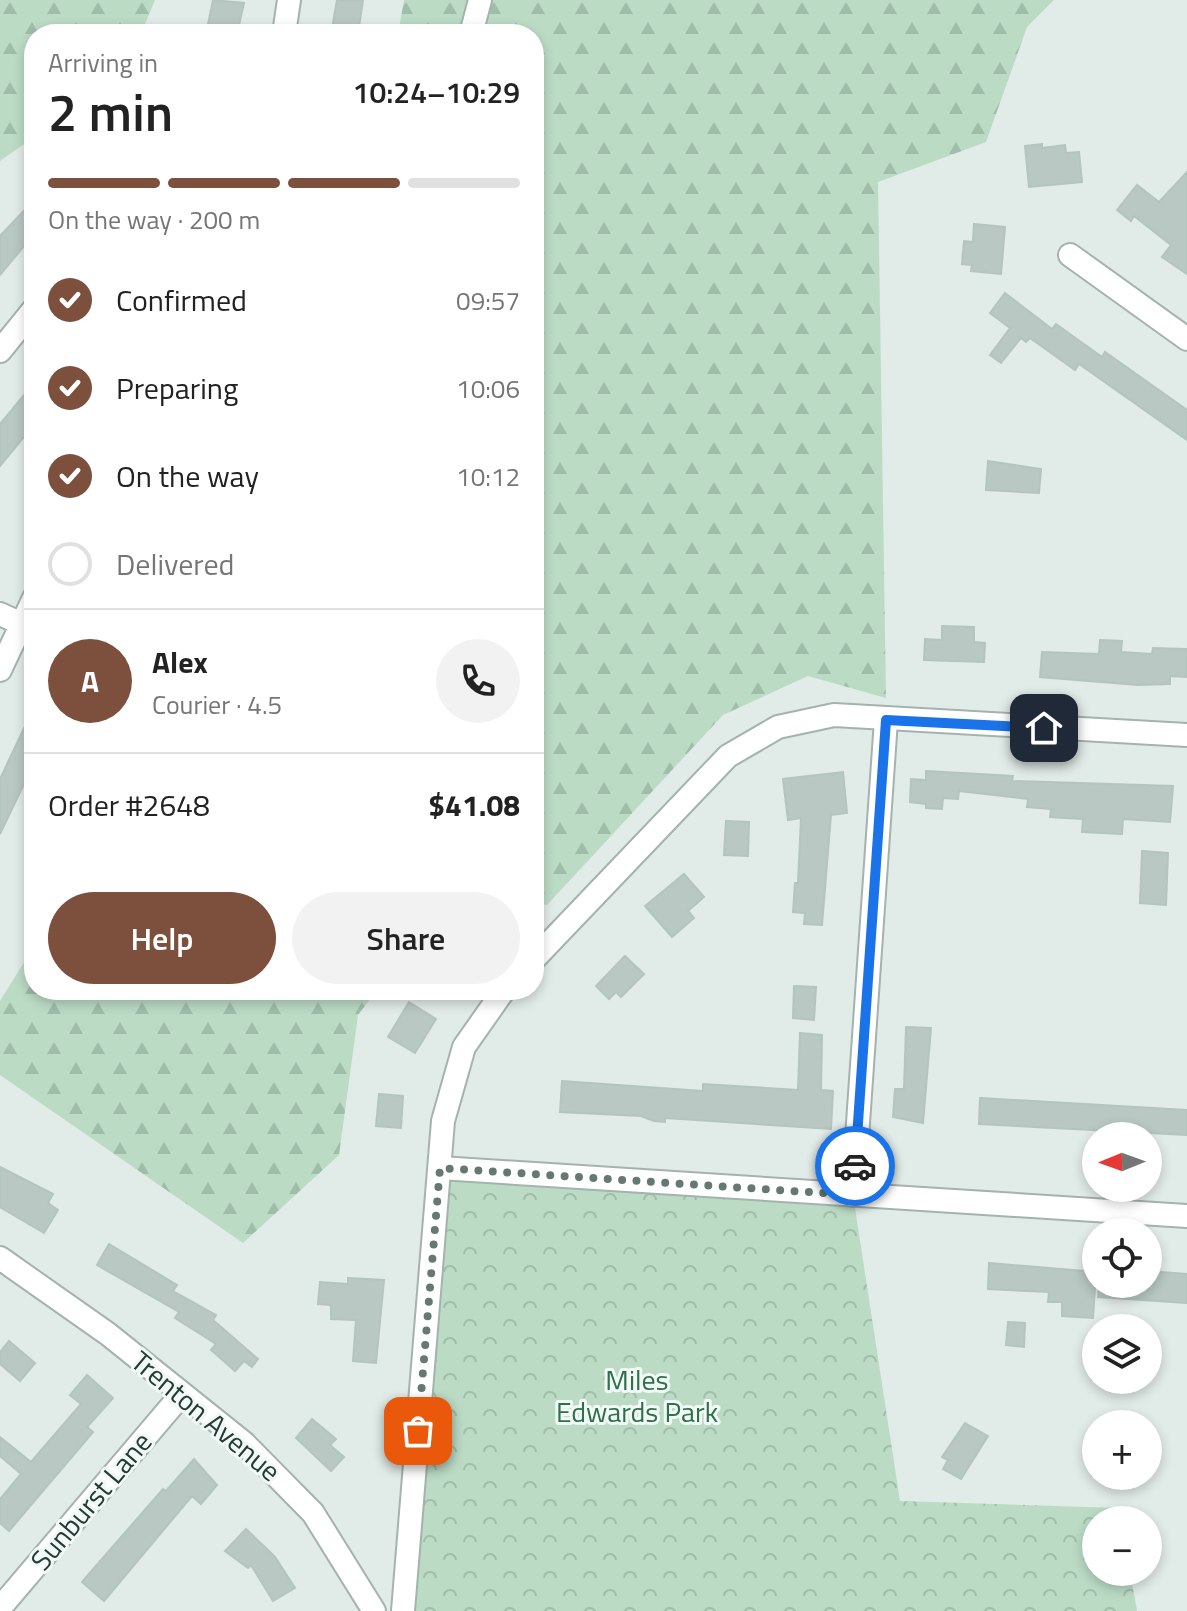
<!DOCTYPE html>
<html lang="en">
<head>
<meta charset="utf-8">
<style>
  :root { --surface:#fff; --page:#f2f2f2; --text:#222; --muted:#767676; --line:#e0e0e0; --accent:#7d4f3d }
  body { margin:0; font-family:"Titillium Web",sans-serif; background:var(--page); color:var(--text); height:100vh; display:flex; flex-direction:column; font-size:30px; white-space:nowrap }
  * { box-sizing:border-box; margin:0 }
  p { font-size:26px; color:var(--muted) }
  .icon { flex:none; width:44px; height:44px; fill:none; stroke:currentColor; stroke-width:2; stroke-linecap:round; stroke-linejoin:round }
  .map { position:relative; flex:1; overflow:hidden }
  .side { position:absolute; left:24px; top:24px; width:520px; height:976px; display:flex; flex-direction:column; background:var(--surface); border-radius:32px; box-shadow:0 4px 12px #0003 }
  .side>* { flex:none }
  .needle { width:52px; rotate:269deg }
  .controls { position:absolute; left:1082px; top:1122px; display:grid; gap:16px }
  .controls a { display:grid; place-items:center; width:80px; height:80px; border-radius:50%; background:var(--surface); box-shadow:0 4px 12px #0003; font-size:40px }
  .pin { position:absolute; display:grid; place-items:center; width:68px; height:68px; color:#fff; margin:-34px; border-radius:16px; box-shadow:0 4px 12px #0006 }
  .courier { position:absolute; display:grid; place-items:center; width:80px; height:80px; margin:-40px; border:6px solid #1a73e8; border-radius:50%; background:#fff; color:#222; box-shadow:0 2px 10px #0007 }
  .head em { font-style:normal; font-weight:600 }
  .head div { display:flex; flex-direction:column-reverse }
  .head { display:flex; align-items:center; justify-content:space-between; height:136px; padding:0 24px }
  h1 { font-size:52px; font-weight:600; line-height:60px }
  .bar { display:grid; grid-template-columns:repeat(4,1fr); gap:12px 8px; align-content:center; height:96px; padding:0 24px }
  .bar i { height:10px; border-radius:6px; background:var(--line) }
  .bar .current { background:var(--accent) }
  .bar p { grid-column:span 4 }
  .line { display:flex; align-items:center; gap:20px; padding:0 24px; border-top:2px solid var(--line) }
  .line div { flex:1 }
  .round { display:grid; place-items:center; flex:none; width:84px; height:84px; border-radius:42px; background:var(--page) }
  ol { padding:0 24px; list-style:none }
  li { display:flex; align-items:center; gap:24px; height:88px }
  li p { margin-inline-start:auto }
  li .icon { padding:8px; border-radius:50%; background:var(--accent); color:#fff; stroke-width:4 }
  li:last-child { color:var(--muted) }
  li i { width:44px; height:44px; border:4px solid var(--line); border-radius:50% }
  .primary-button { display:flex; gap:16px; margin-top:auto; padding:16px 24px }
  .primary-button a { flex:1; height:92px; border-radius:48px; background:var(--accent); color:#fff; font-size:32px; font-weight:600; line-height:92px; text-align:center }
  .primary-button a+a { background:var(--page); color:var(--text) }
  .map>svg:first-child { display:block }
  .forest { fill:url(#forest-firs) }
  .park { fill:url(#park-crowns) }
  .building { fill:#b9c8c3; stroke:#b4c4be; stroke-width:2 }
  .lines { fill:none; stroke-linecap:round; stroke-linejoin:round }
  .street-casing { stroke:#a4b3ae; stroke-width:26 }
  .street { stroke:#fff; stroke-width:22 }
  .done { stroke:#657973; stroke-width:8; stroke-dasharray:0 14.4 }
  .route { stroke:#1a73e8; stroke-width:10 }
  .labels { text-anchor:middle; stroke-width:6; stroke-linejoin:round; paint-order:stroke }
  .park-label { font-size:28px; fill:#2e704a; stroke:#f1f8f5 }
  .street-label { font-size:28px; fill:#223b35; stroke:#f1f8f5 }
</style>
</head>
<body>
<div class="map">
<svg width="1187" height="1611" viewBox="0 0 1187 1611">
  <defs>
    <pattern id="forest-firs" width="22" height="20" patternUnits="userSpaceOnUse" patternTransform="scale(2)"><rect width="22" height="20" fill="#bbdbc5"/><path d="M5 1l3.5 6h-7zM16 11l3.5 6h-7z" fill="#a0bdaa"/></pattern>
    <pattern id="park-crowns" width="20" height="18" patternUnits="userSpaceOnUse" patternTransform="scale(2)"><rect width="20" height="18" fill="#bbdbc5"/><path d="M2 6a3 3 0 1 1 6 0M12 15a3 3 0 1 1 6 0" fill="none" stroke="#a0bdaa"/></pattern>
  </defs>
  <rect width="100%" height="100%" fill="#e1ebe7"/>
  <!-- forest -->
  <g class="forest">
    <polygon points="0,0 155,0 141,34 34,34 34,137 0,161"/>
    <polygon points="404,0 1054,0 1027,27 986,142 878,182 886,698 808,676 723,715 547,905 534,903 534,34 398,34"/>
    <polygon points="34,946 34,990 377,990 358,1015 339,1155 243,1243 0,1075 0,1001"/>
  </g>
  <!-- park -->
  <polygon class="park" points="440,1168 853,1195 900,1501 1118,1508 1120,1520 1096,1520 1096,1572 1130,1572 1137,1611 403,1611"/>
  <!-- building -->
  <g class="building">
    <polygon points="213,0 244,3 237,34 206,34"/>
    <polygon points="337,0 363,0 358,34 331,34"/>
    <polygon points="1042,144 1042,148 1065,145 1066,153 1079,152 1082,182 1029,187 1025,146"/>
    <polygon points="1187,172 1187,274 1162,257 1171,245 1134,216 1131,221 1117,210 1137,185 1159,202"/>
    <polygon points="34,200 34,234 0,275 0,236"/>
    <polygon points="974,224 1005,227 1001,274 971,271 972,265 962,264 964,241 973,242"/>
    <polygon points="1005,293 1052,329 1056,324 1102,357 1105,352 1187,410 1187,440 1079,364 1075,370 1030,338 1026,342 1021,338 1001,363 990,355 1010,328 990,313"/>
    <polygon points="34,383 34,425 0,466 0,424"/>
    <polygon points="988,461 1041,469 1039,493 986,490"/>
    <polygon points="942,626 974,627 974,642 985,643 984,662 924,660 925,639 942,640"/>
    <polygon points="1100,640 1122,641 1121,652 1152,654 1153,648 1187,649 1186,677 1170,676 1170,684 1138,685 1040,677 1042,652 1099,654"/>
    <polygon points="34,707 34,763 0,834 0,779"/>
    <polygon points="926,771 1013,776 1012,781 1173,786 1170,822 1123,819 1122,834 1082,832 1083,819 1050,817 1051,809 1027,807 1028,799 959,791 958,799 943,798 942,809 926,808 926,804 910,802 911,779 926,780"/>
    <polygon points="843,772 847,813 831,815 822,925 804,924 805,913 793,912 795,883 798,883 801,818 788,820 783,779"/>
    <polygon points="726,821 749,822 748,856 724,855"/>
    <polygon points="1142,851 1168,853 1166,905 1140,903"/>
    <polygon points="684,874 704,897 688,911 694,918 672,937 645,906"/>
    <polygon points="625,956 644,974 621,997 616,992 609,999 596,986"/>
    <polygon points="794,986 816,987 814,1020 793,1018"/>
    <polygon points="409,1002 436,1019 415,1053 388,1037"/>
    <polygon points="906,1027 931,1028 923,1123 893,1117 895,1089 904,1089"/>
    <polygon points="800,1033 822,1035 821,1090 833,1091 831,1129 665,1118 665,1122 654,1121 641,1116 560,1112 562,1081 703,1091 703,1084 798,1090"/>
    <polygon points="379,1094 403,1096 401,1128 376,1126"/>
    <polygon points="980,1098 1187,1110 1187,1135 979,1124"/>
    <polygon points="0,1167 53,1194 48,1203 58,1210 44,1233 0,1207"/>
    <polygon points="109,1244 177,1285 173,1291 216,1315 213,1320 258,1359 252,1367 244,1361 235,1371 211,1350 216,1344 175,1318 179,1312 97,1265"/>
    <polygon points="989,1263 1096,1272 1093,1318 1062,1316 1062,1302 1048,1302 1049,1292 988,1289"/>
    <polygon points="1148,1271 1187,1274 1187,1303 1098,1297 1099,1284 1148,1284"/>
    <polygon points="348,1278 384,1280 376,1363 353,1361 356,1320 331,1319 331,1305 318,1304 320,1282 348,1284"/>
    <polygon points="1008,1322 1025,1323 1024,1347 1006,1345"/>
    <polygon points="9,1341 35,1363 20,1381 0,1364 0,1352"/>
    <polygon points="87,1375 113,1398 87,1427 93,1432 9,1531 0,1523 0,1499 21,1474 0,1456 0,1437 31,1462 81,1404 70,1395"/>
    <polygon points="312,1419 336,1439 330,1445 344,1457 331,1471 296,1438"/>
    <polygon points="965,1423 988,1436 961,1479 943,1469 948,1460 942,1457"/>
    <polygon points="194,1459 217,1485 201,1504 192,1496 104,1601 82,1582 163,1489 166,1491"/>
    <polygon points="246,1529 275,1557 295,1588 273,1601 251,1565 248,1568 225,1551"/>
  </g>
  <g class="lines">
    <!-- street casing -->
    <g class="street-casing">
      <g id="street">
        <polyline points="284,34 289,0"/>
        <polyline points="471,34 480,0"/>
        <polyline points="1070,255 1187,339"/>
        <polyline points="0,351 34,309"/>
        <polyline points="0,614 22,624"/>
        <polyline points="0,670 34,598"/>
        <polyline points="534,959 728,756 778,727 834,715 1187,735"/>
        <polyline points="440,1168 1187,1216"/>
        <polyline points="853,1195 886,720"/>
        <polyline points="0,1258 108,1334 244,1443 313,1513 374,1611"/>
        <polyline points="0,1608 182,1394"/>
        <polyline points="403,1611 443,1121 464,1047 504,990"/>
      </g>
    </g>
    <!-- street -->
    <use href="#street" class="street"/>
  </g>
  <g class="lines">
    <!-- done -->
    <polyline class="done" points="418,1431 440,1168 853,1195 855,1166"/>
    <!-- route -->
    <polyline class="route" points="855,1166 886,720 1044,728"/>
  </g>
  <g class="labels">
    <!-- park labels -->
    <g class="park-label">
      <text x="637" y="1390">Miles<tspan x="637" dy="32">Edwards Park</tspan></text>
    </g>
    <!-- street labels -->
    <g class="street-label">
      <text transform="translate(206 1416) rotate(40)" y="10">Trenton Avenue</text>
      <text transform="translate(91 1501) rotate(-50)" y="10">Sunburst Lane</text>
    </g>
  </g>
</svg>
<div class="controls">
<a><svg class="needle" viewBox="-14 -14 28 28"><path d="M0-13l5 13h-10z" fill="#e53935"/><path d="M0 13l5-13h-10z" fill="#767676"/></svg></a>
<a><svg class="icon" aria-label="locate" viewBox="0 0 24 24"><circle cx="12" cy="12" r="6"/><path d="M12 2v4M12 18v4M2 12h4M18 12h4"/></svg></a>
<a><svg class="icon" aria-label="layers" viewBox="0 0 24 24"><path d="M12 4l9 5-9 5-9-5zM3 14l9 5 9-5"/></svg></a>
<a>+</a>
<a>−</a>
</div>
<div class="pin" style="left:418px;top:1431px;background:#ea580c"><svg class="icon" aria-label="bag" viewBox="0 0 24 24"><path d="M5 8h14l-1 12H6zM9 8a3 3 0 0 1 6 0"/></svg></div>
<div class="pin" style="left:1044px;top:728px;background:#1f2937"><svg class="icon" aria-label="home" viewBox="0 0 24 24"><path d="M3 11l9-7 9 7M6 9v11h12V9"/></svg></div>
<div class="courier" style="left:855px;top:1166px"><svg class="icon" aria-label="car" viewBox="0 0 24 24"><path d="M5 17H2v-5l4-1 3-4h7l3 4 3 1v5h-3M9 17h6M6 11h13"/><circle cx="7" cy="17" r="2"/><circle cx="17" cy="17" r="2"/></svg></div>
<section class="side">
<div class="head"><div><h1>2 min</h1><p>Arriving in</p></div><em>10:24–10:29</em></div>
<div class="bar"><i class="current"></i><i class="current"></i><i class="current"></i><i></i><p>On the way · 200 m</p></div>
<ol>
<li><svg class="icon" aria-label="check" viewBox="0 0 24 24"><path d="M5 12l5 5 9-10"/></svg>Confirmed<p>09:57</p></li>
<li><svg class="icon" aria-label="check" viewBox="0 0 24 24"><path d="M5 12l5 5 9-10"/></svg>Preparing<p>10:06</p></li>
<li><svg class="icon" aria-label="check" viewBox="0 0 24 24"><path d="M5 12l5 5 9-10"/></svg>On the way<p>10:12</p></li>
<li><i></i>Delivered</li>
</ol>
<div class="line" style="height:144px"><b class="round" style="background:var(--accent);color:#fff">A</b><div><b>Alex</b><p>Courier · 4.5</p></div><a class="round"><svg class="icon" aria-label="phone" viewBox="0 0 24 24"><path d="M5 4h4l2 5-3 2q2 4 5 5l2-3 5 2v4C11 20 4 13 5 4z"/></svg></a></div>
<div class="line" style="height:104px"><div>Order #2648</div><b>$41.08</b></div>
<div class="primary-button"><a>Help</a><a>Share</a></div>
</section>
</div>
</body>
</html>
